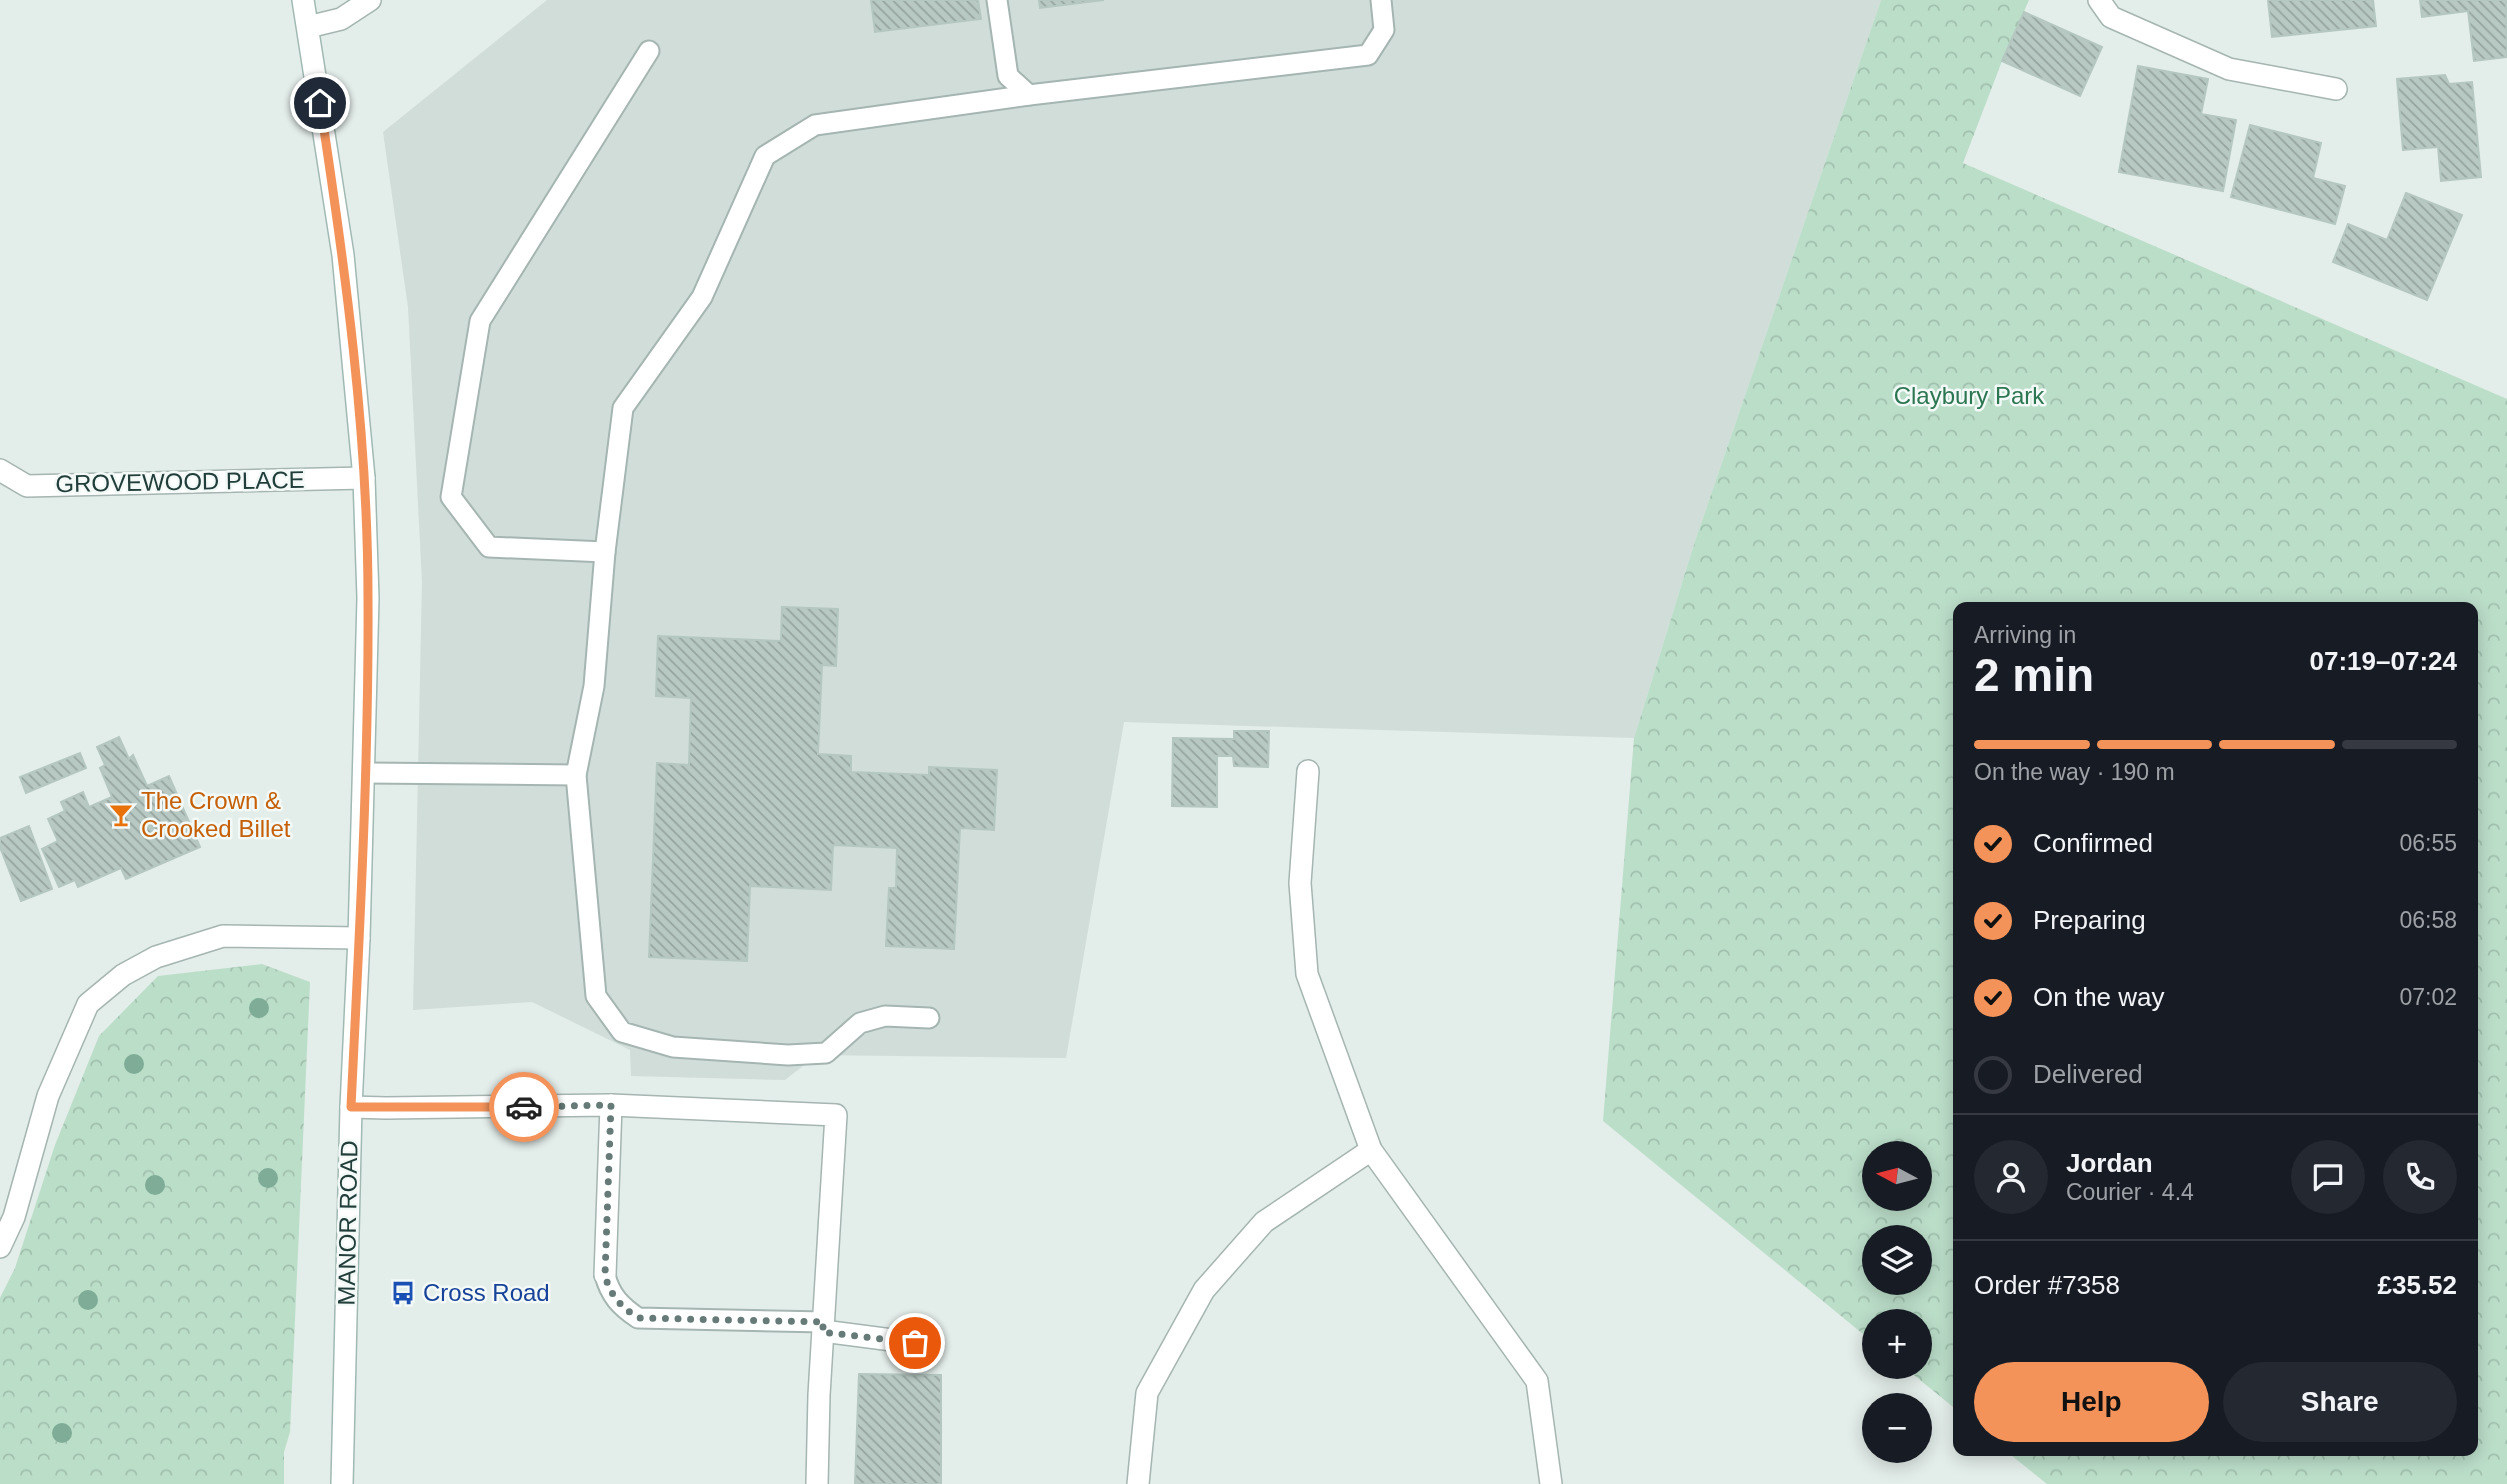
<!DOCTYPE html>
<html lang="en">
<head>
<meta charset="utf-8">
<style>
  :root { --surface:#171b24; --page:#242831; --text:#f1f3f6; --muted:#9ea1a6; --line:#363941; --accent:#f3935a }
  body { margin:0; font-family:Arial,sans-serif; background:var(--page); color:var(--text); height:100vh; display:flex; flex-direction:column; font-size:26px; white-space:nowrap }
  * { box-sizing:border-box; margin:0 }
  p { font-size:23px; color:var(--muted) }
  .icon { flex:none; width:38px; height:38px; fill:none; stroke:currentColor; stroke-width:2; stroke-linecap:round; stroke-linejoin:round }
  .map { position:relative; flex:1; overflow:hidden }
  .details { position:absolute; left:1953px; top:602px; width:525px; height:854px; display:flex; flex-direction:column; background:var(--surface); border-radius:14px; box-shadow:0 4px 18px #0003 }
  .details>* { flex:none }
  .needle { width:46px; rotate:277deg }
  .fabs { position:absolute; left:1862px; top:1141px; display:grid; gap:14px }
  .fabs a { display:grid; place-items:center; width:70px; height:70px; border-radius:50%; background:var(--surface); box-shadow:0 4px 18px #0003; font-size:35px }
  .pin { position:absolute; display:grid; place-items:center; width:60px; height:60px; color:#fff; margin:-30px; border:4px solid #fff; border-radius:50%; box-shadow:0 2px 7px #0007 }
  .courier { position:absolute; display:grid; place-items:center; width:70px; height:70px; margin:-35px; border:5px solid #f3935a; border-radius:50%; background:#fff; color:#222; box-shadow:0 2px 9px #0007 }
  .overview em { font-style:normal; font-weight:700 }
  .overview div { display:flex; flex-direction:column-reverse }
  .overview { display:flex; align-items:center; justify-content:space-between; height:119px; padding:0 21px }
  h1 { font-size:46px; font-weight:700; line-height:52px }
  .bar { display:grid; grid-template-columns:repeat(4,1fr); gap:10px 7px; align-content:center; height:84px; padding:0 21px }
  .bar i { height:9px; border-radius:5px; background:var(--line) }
  .bar .active { background:var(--accent) }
  .bar p { grid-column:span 4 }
  .line { display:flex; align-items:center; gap:18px; padding:0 21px; border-top:2px solid var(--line) }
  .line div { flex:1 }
  .round { display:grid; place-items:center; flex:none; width:74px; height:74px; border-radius:37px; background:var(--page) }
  ol { padding:0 21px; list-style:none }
  li { display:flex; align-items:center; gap:21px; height:77px }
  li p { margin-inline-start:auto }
  li .icon { padding:7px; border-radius:50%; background:var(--accent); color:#111; stroke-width:4 }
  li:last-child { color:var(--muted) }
  li i { width:38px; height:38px; border:4px solid var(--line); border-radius:50% }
  .cta { display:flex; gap:14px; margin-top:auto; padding:14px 21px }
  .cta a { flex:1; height:80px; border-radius:42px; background:var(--accent); color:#111; font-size:28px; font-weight:700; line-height:80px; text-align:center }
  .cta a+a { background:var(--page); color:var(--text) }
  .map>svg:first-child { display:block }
  .built { fill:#d1ddd9 }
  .park { fill:url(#park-crowns); fill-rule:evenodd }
  .building { fill:url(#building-back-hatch); stroke:#b5c7c1; stroke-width:2 }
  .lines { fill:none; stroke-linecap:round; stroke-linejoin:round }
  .service-casing { stroke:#a5b5b1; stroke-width:23 }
  .minor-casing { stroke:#a5b5b1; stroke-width:24 }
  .secondary-casing { stroke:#a1b9b3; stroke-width:24 }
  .service { stroke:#fff; stroke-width:19 }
  .minor { stroke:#fff; stroke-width:21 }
  .secondary { stroke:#fff; stroke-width:21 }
  .tree { fill:#7eac96 }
  .done { stroke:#667b77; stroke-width:7; stroke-dasharray:0 12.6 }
  .route { stroke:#f3935a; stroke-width:9 }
  .labels { text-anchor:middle; stroke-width:5; stroke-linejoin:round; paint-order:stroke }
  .park-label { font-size:24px; fill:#2c7652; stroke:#f3f9f7 }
  .street-label { font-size:24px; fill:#223e3a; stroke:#f3f9f7 }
  .food-label { font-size:24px; fill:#c56008; stroke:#f3f9f7; text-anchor:start }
  .transit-label { font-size:24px; fill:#164399; stroke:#f3f9f7; text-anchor:start }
</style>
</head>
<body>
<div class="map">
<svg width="2507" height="1484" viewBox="0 0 2507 1484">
  <defs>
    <pattern id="park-crowns" width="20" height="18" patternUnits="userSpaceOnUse" patternTransform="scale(1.75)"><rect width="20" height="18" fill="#bbdec9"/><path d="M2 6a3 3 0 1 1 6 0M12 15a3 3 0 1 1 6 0" fill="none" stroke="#a0c0ad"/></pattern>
    <pattern id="building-back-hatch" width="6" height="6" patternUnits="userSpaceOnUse" patternTransform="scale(1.75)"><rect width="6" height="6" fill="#b8c8c3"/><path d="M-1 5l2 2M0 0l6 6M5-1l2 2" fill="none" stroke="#95a49f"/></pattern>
  </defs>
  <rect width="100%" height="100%" fill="#e3ede9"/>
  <!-- built -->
  <polygon class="built" points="547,0 1881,0 1695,541 1634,738 1124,722 1066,1058 817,1055 785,1080 631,1076 630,1050 532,1002 413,1010 422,582 408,307 383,132"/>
  <!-- park -->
  <g class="park">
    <path d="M1881,0h148l-27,61 -39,102 544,236v1085h-460l-41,-33h467v-844h-515v804l-54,-44h16v-46h-46v22l-271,-222 31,-383 61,-197zM1874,1153h46v46h-46zM1874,1237h46v46h-46z"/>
    <polygon points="262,964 310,982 290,1432 284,1452 284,1484 0,1484 0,1298 15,1268 55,1145 99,1036 158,976"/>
  </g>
  <!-- building -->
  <g class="building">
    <polygon points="871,0 978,0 981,19 875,32"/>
    <polygon points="1039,0 1104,0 1040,8"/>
    <polygon points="2268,0 2373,0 2376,26 2272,37"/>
    <polygon points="2420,0 2506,0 2507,57 2474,61 2468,11 2422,17"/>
    <polygon points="2024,12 2102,47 2080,96 2002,61"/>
    <polygon points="2138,66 2208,79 2201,114 2236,120 2223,191 2119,172"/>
    <polygon points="2445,75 2449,84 2472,82 2481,177 2441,181 2438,147 2403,150 2397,79"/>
    <polygon points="2250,125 2321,143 2313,178 2345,186 2335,224 2231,197"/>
    <polygon points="2406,193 2462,215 2427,300 2333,262 2348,224 2387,240"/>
    <polygon points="782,607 838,609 836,666 822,665 818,754 851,756 851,772 929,775 929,767 997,770 994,830 960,828 954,949 886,946 889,888 896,888 897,848 833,845 831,890 750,886 747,961 649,957 657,763 689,765 691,698 656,696 658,636 781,641"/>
    <polygon points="1234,731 1269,731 1268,767 1234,766 1233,756 1217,756 1217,807 1172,806 1173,738 1234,739"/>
    <polygon points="119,737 129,759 133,755 147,786 169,776 200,847 126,879 121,868 78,887 75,880 59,887 42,849 58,841 48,819 65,811 61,802 83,792 89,807 112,797 100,768 105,765 97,747"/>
    <polygon points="80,753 86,768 26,793 20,777"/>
    <polygon points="29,826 52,889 21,901 0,847 0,838"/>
    <polygon points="859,1374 941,1375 941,1484 855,1484"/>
  </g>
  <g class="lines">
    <!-- service casing -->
    <g class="service-casing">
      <g id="service">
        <polyline points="997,0 1008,76 1029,95"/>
        <polyline points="605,552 489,547 451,497 480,321 649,51"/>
        <polyline points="365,773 576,775"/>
        <polyline points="929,1018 885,1016 860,1023 826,1053 788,1055 673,1047 622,1032 596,996 576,775 594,686 605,552 623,408 702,297 765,156 815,125 1029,95 1368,55 1384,30 1381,0"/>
        <path d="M605,1275c5,20 15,31 33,43l186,4"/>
      </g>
    </g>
    <!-- minor casing -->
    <g class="minor-casing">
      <g id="minor">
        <polyline points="2099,0 2111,17 2229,69 2336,89"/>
        <polyline points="308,27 341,19 370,0"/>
        <polyline points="0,470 27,486 364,478"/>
        <polyline points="1308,771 1300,883 1307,974 1371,1150 1537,1381 1551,1484"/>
        <polyline points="351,1107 386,1108 611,1105 836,1115 819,1395 817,1484"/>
        <polyline points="0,1247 14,1217 48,1096 88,1004 123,975 156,957 223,936 359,938"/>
        <polyline points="605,1275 611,1105"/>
        <polyline points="823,1331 915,1343"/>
        <polyline points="1138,1484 1147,1393 1204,1290 1264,1222 1371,1150"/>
      </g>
    </g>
    <!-- secondary casing -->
    <g class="secondary-casing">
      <polyline id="secondary" points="303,0 343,255 364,478 368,598 359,938 351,1107 342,1484"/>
    </g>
    <!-- service -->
    <use href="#service" class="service"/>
    <!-- minor -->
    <use href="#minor" class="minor"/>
    <!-- secondary -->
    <use href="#secondary" class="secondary"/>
  </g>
  <!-- trees -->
  <g class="tree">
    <circle cx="259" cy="1008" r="10"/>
    <circle cx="134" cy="1064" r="10"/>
    <circle cx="268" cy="1178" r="10"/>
    <circle cx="155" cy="1185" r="10"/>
    <circle cx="88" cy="1300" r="10"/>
    <circle cx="62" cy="1433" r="10"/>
  </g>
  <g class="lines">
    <!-- done -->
    <path class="done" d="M524,1107l87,-2 -6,170c5,20 15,31 33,43l186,4 -2,10 93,11"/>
    <!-- route -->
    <path class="route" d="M320,103c25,164 48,330 48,495 1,170 -9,340 -17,509h173"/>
  </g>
  <!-- icons -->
  <defs>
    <g id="bar-bare" transform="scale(1.89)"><path d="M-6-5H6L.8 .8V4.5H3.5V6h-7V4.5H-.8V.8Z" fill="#e8710a" stroke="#f3f9f7" stroke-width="2.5" paint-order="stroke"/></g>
    <g id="bus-bare" transform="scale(1.89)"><path d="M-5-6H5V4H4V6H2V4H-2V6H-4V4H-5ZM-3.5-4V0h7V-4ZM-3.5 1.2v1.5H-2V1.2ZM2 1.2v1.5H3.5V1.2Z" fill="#1a4fb4" stroke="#f3f9f7" stroke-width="2.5" paint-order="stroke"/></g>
  </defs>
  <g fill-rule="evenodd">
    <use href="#bar-bare" x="121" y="815"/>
    <use href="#bus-bare" x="403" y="1293"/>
  </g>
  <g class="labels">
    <!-- park labels -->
    <g class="park-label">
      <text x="1969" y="404">Claybury Park</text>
    </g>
    <!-- street labels -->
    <g class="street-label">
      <text transform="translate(180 482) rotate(-1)" y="8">GROVEWOOD PLACE</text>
      <text transform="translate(348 1223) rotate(-89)" y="8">MANOR ROAD</text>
    </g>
    <!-- food labels -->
    <g class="food-label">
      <text x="141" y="809">The Crown &amp;<tspan x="141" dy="28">Crooked Billet</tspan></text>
    </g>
    <!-- transit labels -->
    <g class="transit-label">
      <text x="423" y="1301">Cross Road</text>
    </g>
  </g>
</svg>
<div class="fabs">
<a><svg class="needle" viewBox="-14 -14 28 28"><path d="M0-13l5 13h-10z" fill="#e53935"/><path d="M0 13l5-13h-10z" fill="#9ea1a6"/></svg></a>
<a><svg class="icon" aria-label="layers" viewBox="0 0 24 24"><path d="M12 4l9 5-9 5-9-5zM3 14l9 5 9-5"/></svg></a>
<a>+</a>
<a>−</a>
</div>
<div class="pin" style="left:915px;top:1343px;background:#ea580c"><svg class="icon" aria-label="bag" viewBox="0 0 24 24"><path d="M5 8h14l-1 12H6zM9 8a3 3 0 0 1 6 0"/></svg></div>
<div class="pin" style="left:320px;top:103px;background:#1f2937"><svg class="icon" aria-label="home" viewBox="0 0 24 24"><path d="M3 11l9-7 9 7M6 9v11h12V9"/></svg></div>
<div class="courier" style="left:524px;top:1107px"><svg class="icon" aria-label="car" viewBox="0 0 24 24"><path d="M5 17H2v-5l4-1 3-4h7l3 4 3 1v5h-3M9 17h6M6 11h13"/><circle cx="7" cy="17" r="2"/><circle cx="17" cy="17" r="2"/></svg></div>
<section class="details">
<div class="overview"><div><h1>2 min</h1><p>Arriving in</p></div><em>07:19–07:24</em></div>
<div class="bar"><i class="active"></i><i class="active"></i><i class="active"></i><i></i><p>On the way · 190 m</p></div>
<ol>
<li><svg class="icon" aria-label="check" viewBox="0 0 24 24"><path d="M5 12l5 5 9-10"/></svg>Confirmed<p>06:55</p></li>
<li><svg class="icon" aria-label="check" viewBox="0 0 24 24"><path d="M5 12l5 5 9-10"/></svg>Preparing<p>06:58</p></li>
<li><svg class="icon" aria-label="check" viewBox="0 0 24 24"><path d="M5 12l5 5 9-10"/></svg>On the way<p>07:02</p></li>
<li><i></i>Delivered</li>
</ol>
<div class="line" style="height:126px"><a class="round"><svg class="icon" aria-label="person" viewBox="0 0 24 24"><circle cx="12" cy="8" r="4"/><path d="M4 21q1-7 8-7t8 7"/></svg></a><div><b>Jordan</b><p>Courier · 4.4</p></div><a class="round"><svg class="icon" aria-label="chat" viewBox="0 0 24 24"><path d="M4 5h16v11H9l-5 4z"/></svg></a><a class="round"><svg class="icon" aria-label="phone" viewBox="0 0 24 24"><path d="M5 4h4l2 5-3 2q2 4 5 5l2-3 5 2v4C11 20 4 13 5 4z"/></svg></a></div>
<div class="line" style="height:91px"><div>Order #7358</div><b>£35.52</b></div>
<div class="cta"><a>Help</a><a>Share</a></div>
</section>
</div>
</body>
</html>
